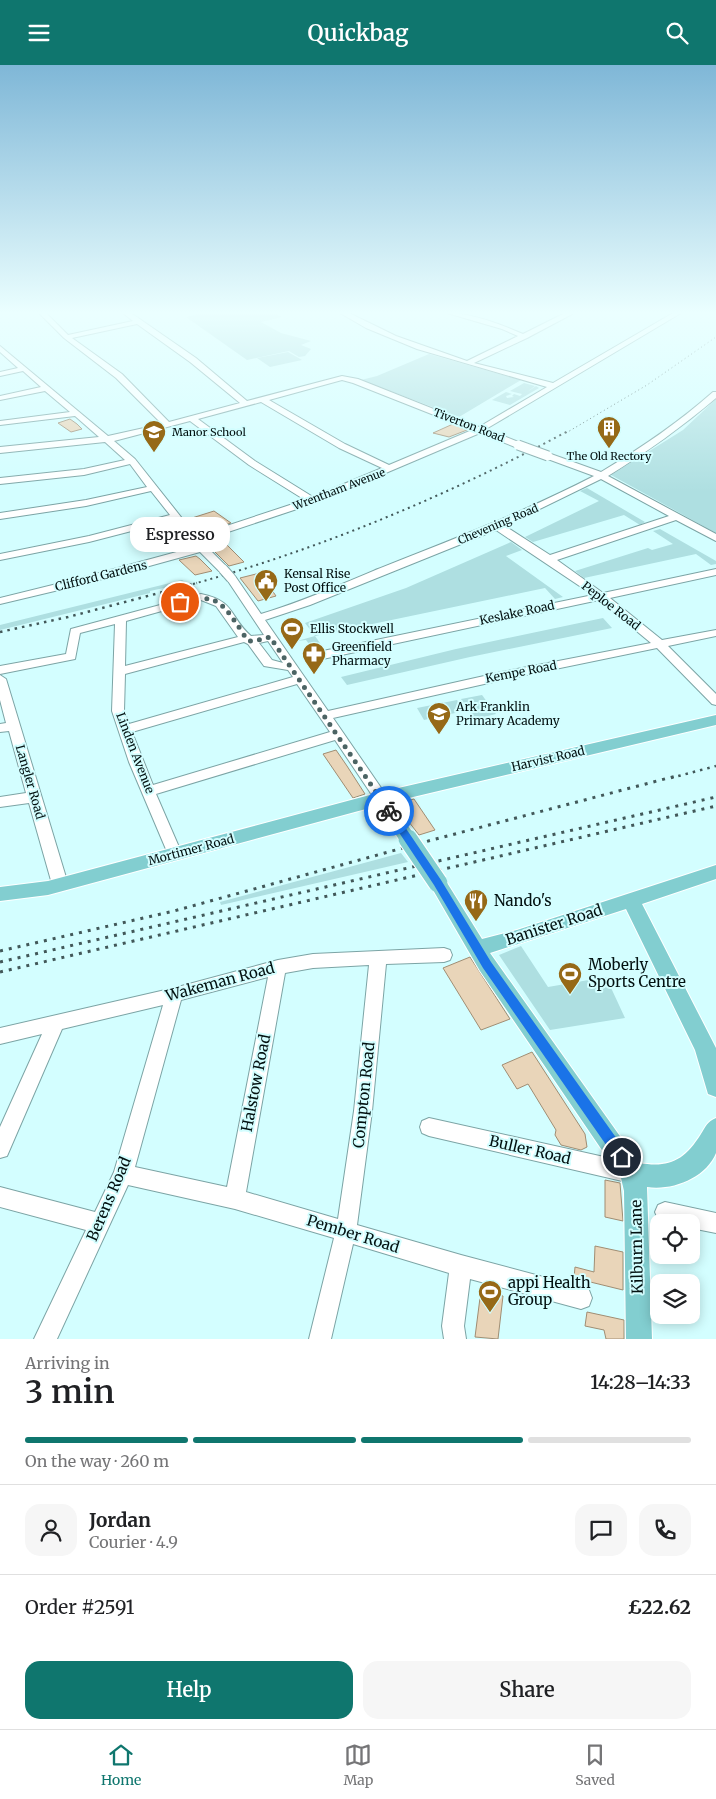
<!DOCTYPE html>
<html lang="en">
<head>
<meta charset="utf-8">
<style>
  :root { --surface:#fff; --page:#f6f6f6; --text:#202124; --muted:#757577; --line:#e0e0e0; --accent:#0f766e }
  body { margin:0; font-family:Merriweather,serif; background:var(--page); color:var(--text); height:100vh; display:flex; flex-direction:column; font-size:19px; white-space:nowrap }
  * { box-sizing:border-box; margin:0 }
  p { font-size:16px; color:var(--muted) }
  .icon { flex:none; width:28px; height:28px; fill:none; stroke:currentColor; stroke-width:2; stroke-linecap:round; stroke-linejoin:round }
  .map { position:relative; height:1274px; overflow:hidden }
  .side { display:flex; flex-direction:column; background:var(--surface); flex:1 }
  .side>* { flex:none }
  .tools { position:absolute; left:650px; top:1149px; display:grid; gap:10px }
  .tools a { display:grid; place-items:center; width:50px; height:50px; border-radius:10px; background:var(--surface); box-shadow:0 2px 12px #0003; font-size:25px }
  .pin { position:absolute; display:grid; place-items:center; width:42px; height:42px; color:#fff; margin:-21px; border:2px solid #fff; border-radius:50%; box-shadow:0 1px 5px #0007 }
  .courier { position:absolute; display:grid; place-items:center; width:50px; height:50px; margin:-25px; border:4px solid #1a73e8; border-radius:50%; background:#fff; color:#222; box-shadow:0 1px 6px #0007 }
  .bubble { position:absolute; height:35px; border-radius:15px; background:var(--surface); box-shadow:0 2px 12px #0003; font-size:16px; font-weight:600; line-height:35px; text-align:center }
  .overview em { font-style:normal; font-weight:600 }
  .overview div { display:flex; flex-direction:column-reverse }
  .overview { display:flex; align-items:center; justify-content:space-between; height:85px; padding:0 25px }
  h1 { font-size:32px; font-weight:600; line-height:38px }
  .bar { display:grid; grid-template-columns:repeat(4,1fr); gap:8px 5px; align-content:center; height:60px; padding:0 25px }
  .bar i { height:6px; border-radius:4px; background:var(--line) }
  .bar .on { background:var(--accent) }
  .bar p { grid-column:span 4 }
  .line { display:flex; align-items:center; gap:12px; padding:0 25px; border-top:1px solid var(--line) }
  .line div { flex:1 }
  .round { display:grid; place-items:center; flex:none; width:52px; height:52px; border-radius:15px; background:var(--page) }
  .button { display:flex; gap:10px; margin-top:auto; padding:10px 25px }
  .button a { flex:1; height:58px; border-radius:15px; background:var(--accent); color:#fff; font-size:20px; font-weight:600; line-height:58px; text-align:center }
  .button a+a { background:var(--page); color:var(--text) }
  header { display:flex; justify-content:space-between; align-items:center; height:65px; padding:0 25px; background:var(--accent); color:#fff; font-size:22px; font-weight:600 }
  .tab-bar { display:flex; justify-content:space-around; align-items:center; height:70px; border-top:1px solid var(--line); background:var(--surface); font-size:14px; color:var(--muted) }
  .tab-bar a { display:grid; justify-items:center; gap:2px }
  .tab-bar .on { color:var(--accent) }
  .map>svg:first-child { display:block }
  .green { fill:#aedfe1 }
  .building { fill:#e9d5b9; stroke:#a08d73 }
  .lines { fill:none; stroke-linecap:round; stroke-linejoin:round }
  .minor-casing { stroke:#7ca4a5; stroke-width:2 }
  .major-casing { stroke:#fff; stroke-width:2 }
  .minor { fill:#fff; fill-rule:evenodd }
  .major { fill:#82ced0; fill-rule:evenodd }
  .rail-far3 { stroke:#425859; stroke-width:1; stroke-dasharray:1 3; stroke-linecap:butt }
  .rail-far2 { stroke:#425859; stroke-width:2; stroke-dasharray:2 4; stroke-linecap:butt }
  .rail-far1 { stroke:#425859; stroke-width:2.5; stroke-dasharray:2.5 5; stroke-linecap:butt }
  .rail { stroke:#425859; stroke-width:3; stroke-dasharray:3 6; stroke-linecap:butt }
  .minor-bridge-casing { stroke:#7ca4a5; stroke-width:11; stroke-linecap:butt }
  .major-bridge-casing { stroke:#fff; stroke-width:21; stroke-linecap:butt }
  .minor-bridge { stroke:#fff; stroke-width:9 }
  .major-bridge { stroke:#82ced0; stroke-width:19 }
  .route { fill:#1a73e8 }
  .done { stroke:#4c6464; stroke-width:5; stroke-dasharray:0 9 }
  .labels { text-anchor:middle; stroke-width:4; stroke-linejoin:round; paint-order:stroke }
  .far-street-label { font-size:11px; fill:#031111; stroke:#d3feff }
  .far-poi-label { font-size:11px; fill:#031111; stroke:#d3feff; text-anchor:start }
  .poi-label { font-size:12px; fill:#031111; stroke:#d3feff; text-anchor:start }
  .street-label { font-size:12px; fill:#031111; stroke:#d3feff }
  .near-poi-label { font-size:15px; fill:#031111; stroke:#d3feff; text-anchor:start }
  .near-street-label { font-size:15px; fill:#031111; stroke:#d3feff }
</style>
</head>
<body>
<header><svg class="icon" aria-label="menu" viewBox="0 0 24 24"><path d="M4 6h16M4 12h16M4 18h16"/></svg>Quickbag<svg class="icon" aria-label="search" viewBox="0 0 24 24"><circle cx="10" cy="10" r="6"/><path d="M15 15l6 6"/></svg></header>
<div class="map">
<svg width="716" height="1274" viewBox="0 0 716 1274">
  <rect width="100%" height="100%" fill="#d3feff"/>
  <!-- green -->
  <g class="green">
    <polygon points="204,248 275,248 282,252 261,257 281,268 311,276 301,280 311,284 305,291 299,292 289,286 247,295 186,252"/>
    <polygon points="288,287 302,295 270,302 257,293"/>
    <polygon points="429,289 521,315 459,352 361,315 377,311"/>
    <polygon points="524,318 535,321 527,327 536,321 539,323 510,340 492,335 506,327 512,329 506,331 507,333 514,332 512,331 514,329 520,331 522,329 510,326"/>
    <polygon points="716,334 716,468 611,410 683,365"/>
    <polygon points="587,423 645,457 640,460 624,450 533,477 525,472 599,436 580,426"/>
    <polygon points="660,464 716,496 716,499 711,500 696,489 584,513 575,506 648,483 652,485 673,479 653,466"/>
    <polygon points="511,477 522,485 506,491 563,532 555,534 545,523 315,571 324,584 314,586 310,581 304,583 309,579 306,575 297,576 315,571 305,558 406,523"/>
    <polygon points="182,515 187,518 150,526 150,528 0,565 0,560"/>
    <polygon points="603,553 612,563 470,592 347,620 341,612 456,584"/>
    <polygon points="482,630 496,649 475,654 461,634"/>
    <polygon points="457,635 464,646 424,655 417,643"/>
    <polygon points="401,788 408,797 221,840 220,837"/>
    <polygon points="521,881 548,922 606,912 625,953 550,965 499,890"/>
  </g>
  <!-- building -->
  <g class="building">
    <polygon points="70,354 77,359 82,364 71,367 58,358"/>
    <polygon points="453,359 467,365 449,372 433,368"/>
    <polygon points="214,446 231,458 207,465 192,453"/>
    <polygon points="169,458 177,469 187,482 171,486 155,462"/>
    <polygon points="220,473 244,497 229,501 205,477"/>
    <polygon points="196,491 200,494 212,506 195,510 179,495"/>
    <polygon points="260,508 276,531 258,536 240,513"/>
    <polygon points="336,685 347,701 365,729 353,733 323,689"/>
    <polygon points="414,734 416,737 435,765 419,770 395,739"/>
    <polygon points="470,892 510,954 481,965 443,903"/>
    <polygon points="532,987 585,1069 587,1082 581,1085 561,1080 555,1070 556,1065 528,1019 517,1024 502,1000"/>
    <polygon points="605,1115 620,1118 623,1156 605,1152"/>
    <polygon points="595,1181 623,1187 623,1225 574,1213 575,1202 594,1207"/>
    <polygon points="481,1225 503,1231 498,1274 475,1272"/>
    <polygon points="587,1247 624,1255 624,1274 606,1274 604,1265 585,1261"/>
  </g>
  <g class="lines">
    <!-- minor casing -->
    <g class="minor-casing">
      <g id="minor">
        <path d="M39,248h7l22,22 65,-14 -10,-8h8l65,45 51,43 95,-25 16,3 121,48 68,-40 -130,-38 -51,-21 -26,-15h9l47,23 71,25 51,-25 -16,-7 -55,-16c25,0 53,11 76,21l42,-21h9l-47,25 -53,25 79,20 120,-70h8l-195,116 35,14v4h-6l-35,-14 -165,70 -114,38 26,26v4h-8l-19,-19 -116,32 -84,20v-6l77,-19 118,-32 -21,-27 -85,22 -89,18v-6l89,-18 81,-21 -19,-24 -65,15 -86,13v-6l86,-13 61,-13 -17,-23 -46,11 -84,9v-6l84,-9 41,-9 -20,-18 -105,11v-6l99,-10 -24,-21 -75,9v-4l70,-9 -25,-21 -45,9v-4l41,-9 -18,-16 -23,5v-4l18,-4 -18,-16v-6l108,90 54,-12 -46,-46 -52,-40zM137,259l53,38 50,41 -71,19 -47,-48 -50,-36zM342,315l11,3 119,47 -83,35 -44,-21 -76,-44zM261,337l78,46 43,20 -69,29 -58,-36 -57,-42zM190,356l59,44 56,35 -109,36 -61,-77 -21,-18z"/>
        <path d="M713,327h3v6c-34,29 -69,54 -108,78l108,58v7l-40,-21 -119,40 46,33 113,-24v6l-106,23 52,42 54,-10v6l-48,10 48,48v11l-4,-1 -55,-56 -155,32 -169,38 53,77 2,3 -2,3h-10l-41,-61 -179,54 26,60 -2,4 -5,2 -5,-2 -2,-4 -39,-92 -17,-51 3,-87 -35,9 -5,26 -75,15v-8l66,-12 5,-25 130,-35c35,7 28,23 50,42l13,-1 -38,-57 1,-2h8l26,38c40,-12 79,-29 117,-45 74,-29 146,-57 216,-93l-49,-18v-4h6l50,18c40,-24 77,-49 112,-80zM601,414l68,37 -119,39 -45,-29zM496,465l97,65 -275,57 -4,1 -2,3 2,3 4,1 281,-60 52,43 -149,29 -174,39 -63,-91 45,-15zM201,535l15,6 22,31 -113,29 1,-45zM268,576l15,22 -11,-3 -13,-17zM244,577l4,2 16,22 24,4 5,7 -164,47 -5,-13 1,-37zM297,619l33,48 -177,53 -21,-53z"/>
        <polygon points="0,610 6,614 68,819 65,823 60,825 55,823 52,819 29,738 0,742 0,732 26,728 9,666 0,667 0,659 6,658 0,635"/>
        <path d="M444,883l6,2 2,5 -2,5 -6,2 -58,2 -14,147 -15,114 104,30 120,32 8,3 3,8 -3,8 -8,3 -111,-30 -6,47 2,13h-22l-2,-13 7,-53 -96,-29 -22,95h-22l25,-101 -99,-29 -107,-24 -71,154h-23l52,-109 -86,-23v-20l95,25 19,-40 49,-167 -101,24 -55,127 -7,2v-31l42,-93 -42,10v-16l174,-40 104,-28 35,-6zM369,900l-15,146 -16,108 -92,-27 39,-219 28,-5zM268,912l-41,210 -92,-20 46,-167z"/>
        <polygon points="429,1053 631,1098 638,1101 641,1108 638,1115 631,1118 429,1071 422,1068 420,1062 422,1056"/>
        <polygon points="665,1137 716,1148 716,1168 691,1163 691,1158 667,1158 658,1154 655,1147 658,1140"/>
      </g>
    </g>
    <!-- major casing -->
    <g class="major-casing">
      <g id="major">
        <polygon points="716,650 716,660 392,737 417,774 414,779 408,780 402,779 377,741 48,830 0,836 0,822 48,816 381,727"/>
        <path d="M716,800v14l-74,25 74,144v49l-8,-3 -13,-44 -69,-141 -136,44 149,210c30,5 45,-2 62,-29 5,-8 6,-12 15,-16 0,10 0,26 0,35 -10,25 -44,38 -69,34l5,152h-26l-2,-148 -3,-13 -141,-207 -51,-88 3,-5 6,-2 6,2 38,61 35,-9z"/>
      </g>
    </g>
    <!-- minor -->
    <use href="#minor" class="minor"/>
    <!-- major -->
    <use href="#major" class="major"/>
    <!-- rail-far3 -->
    <polyline class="rail-far3" points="566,368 647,320 716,272"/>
    <!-- rail-far2 -->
    <path class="rail-far2" d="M193,519c130,-36 256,-89 375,-153"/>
    <!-- rail-far1 -->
    <g class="rail-far1">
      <polyline points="0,567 68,552 197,518"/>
      <polyline points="671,713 716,701"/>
    </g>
    <!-- rail -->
    <g class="rail">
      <polyline points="0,886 174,846 432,775 676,711"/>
      <polyline points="0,897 716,732"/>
      <polyline points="0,907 716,741"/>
    </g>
    <!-- minor-bridge casing -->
    <g class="minor-bridge-casing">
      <g id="minor-bridge">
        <polyline points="518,380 548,391"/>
        <polyline points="223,504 231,513"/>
      </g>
    </g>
    <!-- major-bridge casing -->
    <g class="major-bridge-casing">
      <polyline id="major-bridge" points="408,774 438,818"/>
    </g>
    <!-- minor-bridge -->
    <use href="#minor-bridge" class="minor-bridge"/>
    <!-- major-bridge -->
    <use href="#major-bridge" class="major-bridge"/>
  </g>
  <!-- sky -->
  <linearGradient id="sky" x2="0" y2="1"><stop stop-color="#7fb7d7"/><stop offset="0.58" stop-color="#ebffff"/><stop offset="1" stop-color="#ebffff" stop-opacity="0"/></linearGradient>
  <rect width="716" height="427" fill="url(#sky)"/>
  <!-- route -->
  <polygon class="route" points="389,742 392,743 441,815 491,897 627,1088 629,1092 627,1097 622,1099 618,1097 483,903 434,820 386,748 386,743"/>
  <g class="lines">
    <!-- done -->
    <path class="done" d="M180,537c38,-10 42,1 63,31 2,4 3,7 8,8 6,0 14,-3 19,-4l119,174"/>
  </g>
  <!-- icons -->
  <defs>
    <g id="building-pin" transform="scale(1.25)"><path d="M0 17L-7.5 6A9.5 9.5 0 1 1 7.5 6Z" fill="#966917" stroke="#d3feff"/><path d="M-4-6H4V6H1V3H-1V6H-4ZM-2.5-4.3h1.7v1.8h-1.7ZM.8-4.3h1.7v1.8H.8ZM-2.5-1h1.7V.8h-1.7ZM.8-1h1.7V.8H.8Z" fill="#fff"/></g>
    <g id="school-pin" transform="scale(1.25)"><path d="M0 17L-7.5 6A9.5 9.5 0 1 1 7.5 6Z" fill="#966917" stroke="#d3feff"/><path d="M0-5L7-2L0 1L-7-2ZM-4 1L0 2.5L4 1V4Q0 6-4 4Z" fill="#fff"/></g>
    <g id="civic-pin" transform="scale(1.25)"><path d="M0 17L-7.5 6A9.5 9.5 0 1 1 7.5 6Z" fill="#966917" stroke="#d3feff"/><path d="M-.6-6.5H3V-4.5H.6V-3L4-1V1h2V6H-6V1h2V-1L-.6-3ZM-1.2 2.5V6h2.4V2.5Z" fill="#fff"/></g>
    <g id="stadium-pin" transform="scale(1.25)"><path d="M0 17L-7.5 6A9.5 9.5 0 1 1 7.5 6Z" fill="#966917" stroke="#d3feff"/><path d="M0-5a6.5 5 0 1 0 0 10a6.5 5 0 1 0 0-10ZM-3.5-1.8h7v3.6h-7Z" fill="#fff"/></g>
    <g id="pharmacy-pin" transform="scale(1.25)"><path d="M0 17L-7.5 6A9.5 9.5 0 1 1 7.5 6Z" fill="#966917" stroke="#d3feff"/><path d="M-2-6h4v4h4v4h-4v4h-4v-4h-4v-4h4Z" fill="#fff"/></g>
    <g id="restaurant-pin" transform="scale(1.25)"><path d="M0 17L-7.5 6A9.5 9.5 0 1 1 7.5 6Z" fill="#966917" stroke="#d3feff"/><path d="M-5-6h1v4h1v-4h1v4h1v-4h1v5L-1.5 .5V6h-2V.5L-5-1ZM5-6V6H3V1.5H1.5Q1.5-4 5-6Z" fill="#fff"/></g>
  </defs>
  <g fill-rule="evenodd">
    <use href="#building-pin" x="609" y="363"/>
    <use href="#school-pin" x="154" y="367"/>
    <use href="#civic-pin" x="266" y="516"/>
    <use href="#stadium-pin" x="292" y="564"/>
    <use href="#pharmacy-pin" x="314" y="589"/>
    <use href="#school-pin" x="439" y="649"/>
    <use href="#restaurant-pin" x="476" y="836"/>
    <use href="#stadium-pin" x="570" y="909"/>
    <use href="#stadium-pin" x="490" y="1227"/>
  </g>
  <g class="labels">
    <!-- far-street labels -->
    <g class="far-street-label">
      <text transform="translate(469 360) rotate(21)" y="4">Tiverton Road</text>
      <text transform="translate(339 424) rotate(-21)" y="4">Wrentham Avenue</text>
      <text transform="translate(498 459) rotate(-23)" y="4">Chevening Road</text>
    </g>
    <!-- far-poi labels -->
    <g class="far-poi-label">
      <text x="172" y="371">Manor School</text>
      <text x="609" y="395" text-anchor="middle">The Old Rectory</text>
    </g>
    <!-- poi labels -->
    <g class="poi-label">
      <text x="284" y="513">Kensal Rise<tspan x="284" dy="14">Post Office</tspan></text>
      <text x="310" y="568">Ellis Stockwell</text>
      <text x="332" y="586">Greenfield<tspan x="332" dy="14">Pharmacy</tspan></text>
      <text x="456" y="646">Ark Franklin<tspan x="456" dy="14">Primary Academy</tspan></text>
    </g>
    <!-- street labels -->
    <g class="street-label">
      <text transform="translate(101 511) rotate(-14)" y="4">Clifford Gardens</text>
      <text transform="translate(611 541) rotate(38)" y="4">Peploe Road</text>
      <text transform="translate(517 548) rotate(-12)" y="4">Keslake Road</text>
      <text transform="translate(521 607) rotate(-11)" y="4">Kempe Road</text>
      <text transform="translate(135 688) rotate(69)" y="4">Linden Avenue</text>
      <text transform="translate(548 694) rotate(-13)" y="4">Harvist Road</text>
      <text transform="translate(30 717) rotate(74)" y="4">Langler Road</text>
      <text transform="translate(191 785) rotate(-15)" y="4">Mortimer Road</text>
    </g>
    <!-- near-poi labels -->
    <g class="near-poi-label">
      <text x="494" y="841">Nando's</text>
      <text x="588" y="905">Moberly<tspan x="588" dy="17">Sports Centre</tspan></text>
      <text x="508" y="1223">appi Health<tspan x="508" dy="17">Group</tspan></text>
    </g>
    <!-- near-street labels -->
    <g class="near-street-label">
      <text transform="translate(554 860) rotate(-18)" y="5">Banister Road</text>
      <text transform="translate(220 917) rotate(-15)" y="5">Wakeman Road</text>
      <text transform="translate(256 1018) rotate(-79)" y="5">Halstow Road</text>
      <text transform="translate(364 1030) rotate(-84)" y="5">Compton Road</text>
      <text transform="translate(530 1085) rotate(13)" y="5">Buller Road</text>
      <text transform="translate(109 1134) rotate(-67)" y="5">Berens Road</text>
      <text transform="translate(353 1169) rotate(17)" y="5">Pember Road</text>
      <text transform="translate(637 1182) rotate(-91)" y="5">Kilburn Lane</text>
    </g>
  </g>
</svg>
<div class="tools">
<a><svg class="icon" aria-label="locate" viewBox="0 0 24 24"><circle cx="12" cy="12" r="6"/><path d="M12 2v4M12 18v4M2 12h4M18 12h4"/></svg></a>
<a><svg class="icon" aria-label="layers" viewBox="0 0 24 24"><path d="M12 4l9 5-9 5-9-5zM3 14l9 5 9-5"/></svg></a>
</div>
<div class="pin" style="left:180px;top:537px;background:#ea580c"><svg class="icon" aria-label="bag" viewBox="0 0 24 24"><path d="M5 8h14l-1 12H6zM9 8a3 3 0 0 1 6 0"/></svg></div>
<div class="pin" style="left:622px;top:1092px;background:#1f2937"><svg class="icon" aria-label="home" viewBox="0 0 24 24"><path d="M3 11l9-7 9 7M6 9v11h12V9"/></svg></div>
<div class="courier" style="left:389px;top:746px"><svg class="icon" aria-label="bike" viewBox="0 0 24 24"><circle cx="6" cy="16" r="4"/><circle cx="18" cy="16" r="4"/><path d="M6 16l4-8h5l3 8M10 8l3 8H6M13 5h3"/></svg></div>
<div class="bubble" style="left:130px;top:452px;width:100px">Espresso</div>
</div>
<section class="side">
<div class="overview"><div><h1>3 min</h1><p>Arriving in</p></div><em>14:28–14:33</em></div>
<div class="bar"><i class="on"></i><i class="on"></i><i class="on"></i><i></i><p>On the way · 260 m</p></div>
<div class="line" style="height:90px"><a class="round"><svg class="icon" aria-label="person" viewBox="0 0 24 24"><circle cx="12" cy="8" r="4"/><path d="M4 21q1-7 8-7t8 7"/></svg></a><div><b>Jordan</b><p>Courier · 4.9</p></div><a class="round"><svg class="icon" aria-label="chat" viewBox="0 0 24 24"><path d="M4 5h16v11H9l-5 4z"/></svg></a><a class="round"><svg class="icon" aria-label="phone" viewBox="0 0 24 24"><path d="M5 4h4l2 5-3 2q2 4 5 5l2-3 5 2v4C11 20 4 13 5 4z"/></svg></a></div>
<div class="line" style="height:65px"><div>Order #2591</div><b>£22.62</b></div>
<div class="button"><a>Help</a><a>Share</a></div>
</section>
<nav class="tab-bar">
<a class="on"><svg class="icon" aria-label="home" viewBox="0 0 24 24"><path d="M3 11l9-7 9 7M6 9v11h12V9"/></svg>Home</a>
<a><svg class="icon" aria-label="map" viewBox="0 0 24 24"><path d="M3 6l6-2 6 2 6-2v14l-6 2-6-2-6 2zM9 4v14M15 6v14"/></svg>Map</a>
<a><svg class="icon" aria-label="saved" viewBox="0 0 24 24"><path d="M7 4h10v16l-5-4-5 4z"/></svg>Saved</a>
</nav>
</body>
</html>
